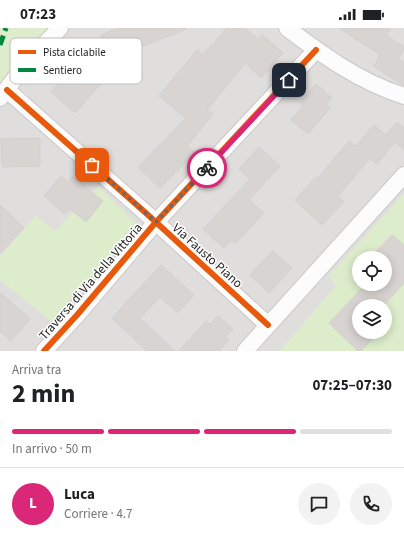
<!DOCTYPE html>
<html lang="it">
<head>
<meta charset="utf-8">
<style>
  :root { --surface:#fff; --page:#f2f2f2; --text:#202124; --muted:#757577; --line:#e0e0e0; --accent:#db2777 }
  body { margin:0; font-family:"Source Sans 3",sans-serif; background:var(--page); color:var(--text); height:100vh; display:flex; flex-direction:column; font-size:15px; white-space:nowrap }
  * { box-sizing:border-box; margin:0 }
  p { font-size:13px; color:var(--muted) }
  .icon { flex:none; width:22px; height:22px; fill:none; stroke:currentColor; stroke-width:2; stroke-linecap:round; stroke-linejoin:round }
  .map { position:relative; height:323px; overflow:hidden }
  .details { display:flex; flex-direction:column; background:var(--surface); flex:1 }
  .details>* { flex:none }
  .fabs { position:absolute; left:352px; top:223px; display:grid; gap:8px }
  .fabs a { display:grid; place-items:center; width:40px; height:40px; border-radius:50%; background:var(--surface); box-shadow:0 2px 10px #0003; font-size:20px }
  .pin { position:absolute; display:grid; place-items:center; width:34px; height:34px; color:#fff; margin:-17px; border-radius:8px; box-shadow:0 2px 6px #0006 }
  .courier { position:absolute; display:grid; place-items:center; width:40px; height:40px; margin:-20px; border:3px solid #db2777; border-radius:50%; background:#fff; color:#222; box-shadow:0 1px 5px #0007 }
  .headline em { font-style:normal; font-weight:700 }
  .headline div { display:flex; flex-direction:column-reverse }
  .headline { display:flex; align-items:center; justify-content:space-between; height:68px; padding:0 12px }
  h1 { font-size:26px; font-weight:700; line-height:30px }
  .bar { display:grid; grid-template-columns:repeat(4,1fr); gap:6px 4px; align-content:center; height:48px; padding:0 12px }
  .bar i { height:5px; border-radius:3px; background:var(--line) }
  .bar .current { background:var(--accent) }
  .bar p { grid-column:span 4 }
  .line { display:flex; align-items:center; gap:10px; padding:0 12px; border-top:1px solid var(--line) }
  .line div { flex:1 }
  .round { display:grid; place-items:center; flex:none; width:42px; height:42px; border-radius:21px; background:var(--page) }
  .status { display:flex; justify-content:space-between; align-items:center; height:28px; padding:0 20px; background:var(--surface); direction:ltr }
  .status svg { height:11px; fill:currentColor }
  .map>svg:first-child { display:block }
  .residential { fill:#dfdedc }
  .grass { fill:#ddeccb; fill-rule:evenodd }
  .building { fill:#d7d4d2; stroke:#d3d0cc }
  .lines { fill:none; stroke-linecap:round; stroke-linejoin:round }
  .street-casing { stroke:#c9c8c7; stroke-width:18 }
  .street { stroke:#fdfcfc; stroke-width:16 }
  .quiet { stroke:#00873e; stroke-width:5; stroke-dasharray:10 5; stroke-linecap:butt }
  .cycleway-casing { stroke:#fff; stroke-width:8 }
  .cycleway { stroke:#e8590c; stroke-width:6 }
  .done { stroke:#6a6968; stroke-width:4; stroke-dasharray:0 7.2 }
  .route { stroke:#db2777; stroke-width:5 }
  .labels { text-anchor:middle; stroke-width:3; stroke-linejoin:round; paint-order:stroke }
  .street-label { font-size:13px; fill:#222; stroke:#fff }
  .key { fill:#fff; stroke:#bdbdbd; stroke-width:1 }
  .key-label { font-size:11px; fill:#222 }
</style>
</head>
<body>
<div class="status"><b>07:23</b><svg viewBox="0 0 49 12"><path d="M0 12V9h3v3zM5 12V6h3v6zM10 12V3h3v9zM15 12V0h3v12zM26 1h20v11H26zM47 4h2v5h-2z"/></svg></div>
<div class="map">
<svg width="404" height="323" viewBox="0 0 404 323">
  <rect width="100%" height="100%" fill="#f0eeeb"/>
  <!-- residential -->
  <polygon class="residential" points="49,0 404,0 404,166 329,248 336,258 280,323 0,323 0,252 55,203 36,188 0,229 0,56 4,49"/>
  <!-- grass -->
  <g class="grass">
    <polygon points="0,0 49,0 0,55"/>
    <polygon points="98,158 139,198 51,293 0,252 0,229 36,188 55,203"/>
    <path d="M404,166v157h-124l56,-65 -7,-10zM359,230h26v26h-26zM359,278h26v26h-26z"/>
  </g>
  <!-- building -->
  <g class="building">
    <polygon points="118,0 186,0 186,1 111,31 101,7"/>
    <polygon points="227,0 245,0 259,12 262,7 283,25 261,50 245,35 207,82 213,86 187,118 195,125 160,160 138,139 186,90 159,68 197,22 203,27"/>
    <polygon points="339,0 391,0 386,7 404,19 404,21 398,31 404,35 404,58 374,38 380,27"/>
    <polygon points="83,27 107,49 75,85 51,64"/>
    <polygon points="316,56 332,70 326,77 330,80 308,106 291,92 303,78 300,75"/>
    <polygon points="397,94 404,100 404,122 395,114 377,136 370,130 338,168 344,174 322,197 295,172 316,149 318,150 349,113 356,118 374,97 386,107"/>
    <polygon points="40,110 40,138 2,139 1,111"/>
    <polygon points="259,119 280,138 249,172 264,185 235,216 231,212 224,220 203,201 250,151 239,141"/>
    <polygon points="61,148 68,154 72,148 103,173 86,194 70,181 65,186 44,168"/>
    <polygon points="0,177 24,200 0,225"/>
    <polygon points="392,207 404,217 404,255 383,278 359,278 359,304 379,304 361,323 358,323 329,295 366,256 385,256 385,230 370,230"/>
    <polygon points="273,223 292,240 269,265 250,247"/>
    <polygon points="161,237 194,267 178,285 160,269 140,290 175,323 147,323 112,290"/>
    <polygon points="0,264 30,291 11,313 0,303"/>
    <polygon points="218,288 233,301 225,309 229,312 219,323 179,323 206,293 210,296"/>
  </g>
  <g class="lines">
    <!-- street casing -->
    <g class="street-casing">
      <g id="street">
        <path d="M287,0c37,28 73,54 117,68"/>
        <polyline points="7,62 147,186 268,297"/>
        <polyline points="0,70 24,38 60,0"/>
        <polyline points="44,323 77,287 156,194 316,22"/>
        <polyline points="245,323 404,147"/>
      </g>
    </g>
    <!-- street -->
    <use href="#street" class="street"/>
    <!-- quiet -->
    <polyline class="quiet" points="0,17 6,0"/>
    <!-- cycleway casing -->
    <g class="cycleway-casing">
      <g id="cycleway">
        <polyline points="7,62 147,186 268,297"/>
        <polyline points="44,323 77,287 156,194 316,22"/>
      </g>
    </g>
    <!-- cycleway -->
    <use href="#cycleway" class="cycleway"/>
  </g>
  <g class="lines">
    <!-- done -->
    <polyline class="done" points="92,137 156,194 207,140"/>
    <!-- route -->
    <polyline class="route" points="207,140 289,52"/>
  </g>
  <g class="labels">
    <!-- street labels -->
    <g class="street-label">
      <text transform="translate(208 227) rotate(42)" y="5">Via Fausto Piano</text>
      <text transform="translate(90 253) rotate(-49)" y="5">Traversa di Via della Vittoria</text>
    </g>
  </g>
  <!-- legend -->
  <rect x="10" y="10" width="132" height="46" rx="6" class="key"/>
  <rect x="18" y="22" width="18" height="4" fill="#e8590c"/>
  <rect x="18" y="40" width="18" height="4" fill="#00873e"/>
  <g class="key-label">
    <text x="43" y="28">Pista ciclabile</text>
    <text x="43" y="46">Sentiero</text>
  </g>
</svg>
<div class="fabs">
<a><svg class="icon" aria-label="locate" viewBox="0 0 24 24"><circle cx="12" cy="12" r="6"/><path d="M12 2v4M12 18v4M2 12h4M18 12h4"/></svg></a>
<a><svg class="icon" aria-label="layers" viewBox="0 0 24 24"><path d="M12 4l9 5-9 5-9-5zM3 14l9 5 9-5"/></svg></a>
</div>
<div class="pin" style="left:92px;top:137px;background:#ea580c"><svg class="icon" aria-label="bag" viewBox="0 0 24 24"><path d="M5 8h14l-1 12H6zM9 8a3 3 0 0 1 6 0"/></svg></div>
<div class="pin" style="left:289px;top:52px;background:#1f2937"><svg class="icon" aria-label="home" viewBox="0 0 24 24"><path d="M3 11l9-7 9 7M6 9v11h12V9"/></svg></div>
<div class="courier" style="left:207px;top:140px"><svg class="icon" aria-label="bike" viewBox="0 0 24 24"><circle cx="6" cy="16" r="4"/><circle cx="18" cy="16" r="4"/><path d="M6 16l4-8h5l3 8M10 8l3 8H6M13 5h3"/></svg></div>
</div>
<section class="details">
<div class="headline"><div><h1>2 min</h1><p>Arriva tra</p></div><em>07:25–07:30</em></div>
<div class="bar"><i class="current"></i><i class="current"></i><i class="current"></i><i></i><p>In arrivo · 50 m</p></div>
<div class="line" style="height:72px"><b class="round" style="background:var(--accent);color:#fff">L</b><div><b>Luca</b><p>Corriere · 4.7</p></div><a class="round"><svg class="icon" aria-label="chat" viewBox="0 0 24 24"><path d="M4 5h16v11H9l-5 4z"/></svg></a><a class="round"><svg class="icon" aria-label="phone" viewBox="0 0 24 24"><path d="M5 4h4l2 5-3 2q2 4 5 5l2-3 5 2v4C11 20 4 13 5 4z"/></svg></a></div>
</section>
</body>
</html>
